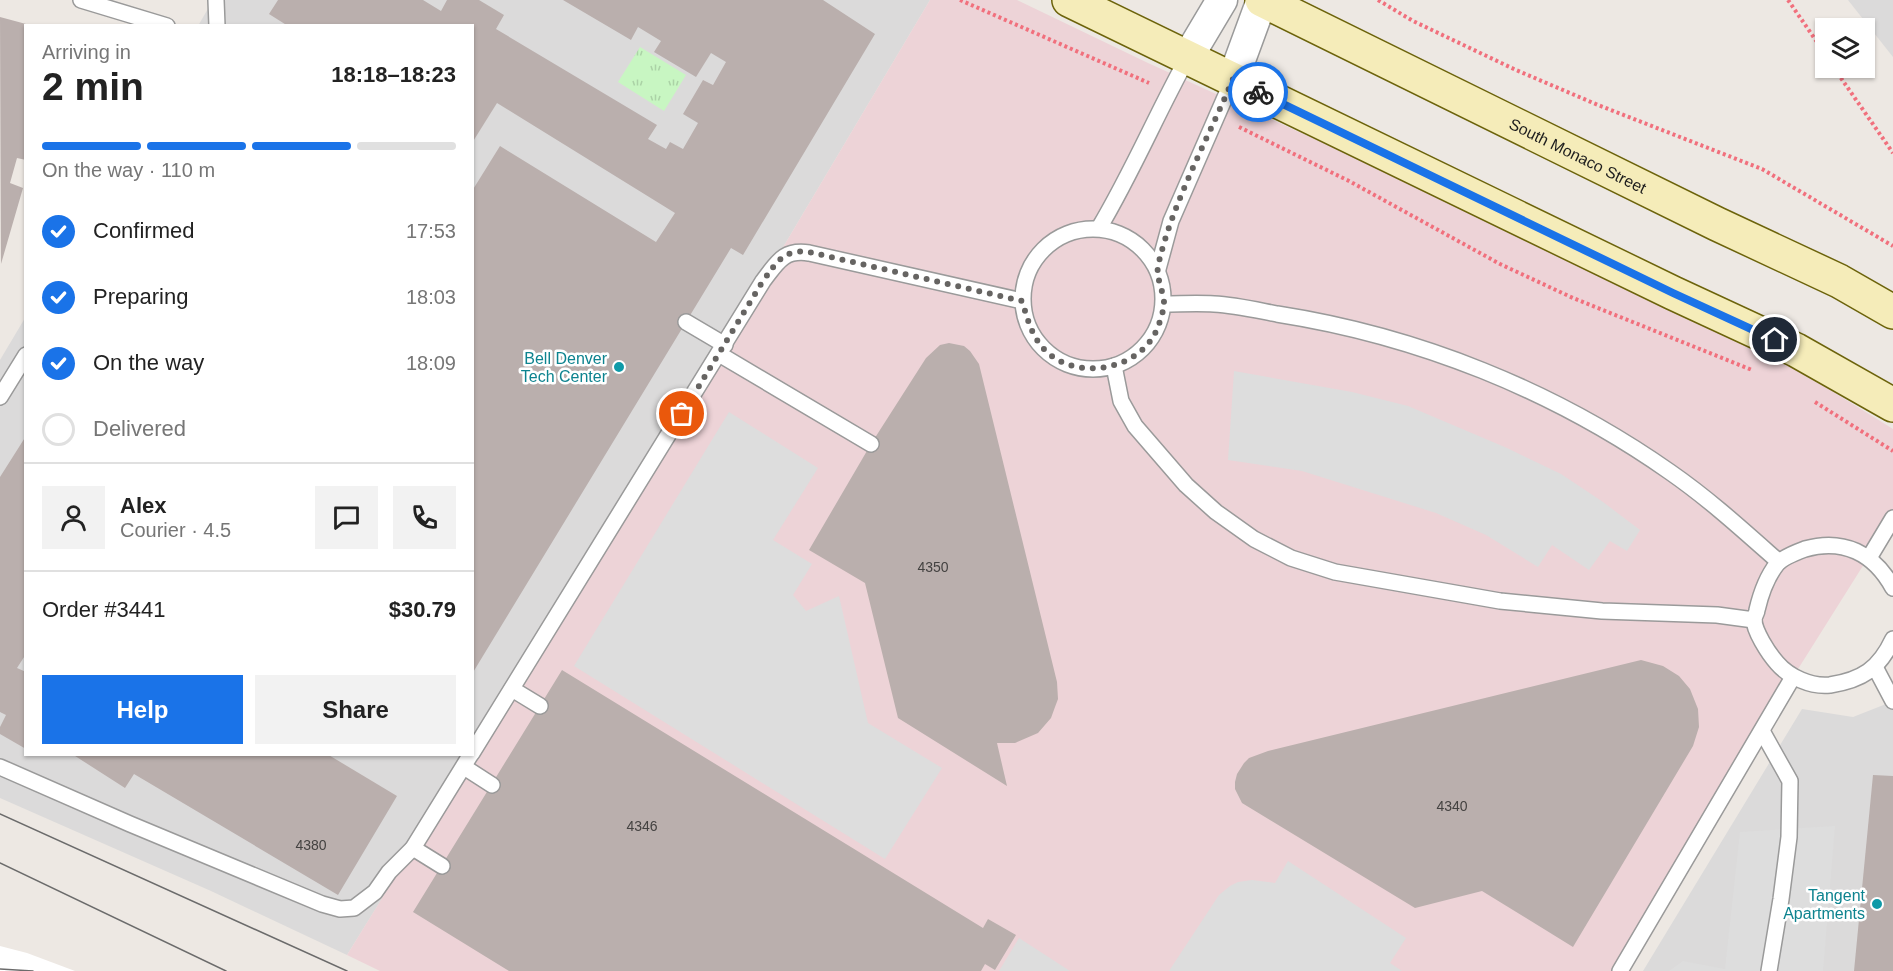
<!DOCTYPE html>
<html lang="en">
<head>
<meta charset="utf-8">
<style>
  :root { --surface:#fff; --page:#f2f2f2; --text:#222; --muted:#767676; --line:#e0e0e0; --accent:#1a73e8 }
  body { margin:0; font-family:Helvetica,sans-serif; background:var(--page); color:var(--text); height:100vh; display:flex; flex-direction:column; font-size:22px; white-space:nowrap }
  * { box-sizing:border-box; margin:0 }
  p { font-size:20px; color:var(--muted) }
  .icon { flex:none; width:33px; height:33px; fill:none; stroke:currentColor; stroke-width:2; stroke-linecap:round; stroke-linejoin:round }
  .map { position:relative; flex:1; overflow:hidden }
  .details { position:absolute; left:24px; top:24px; width:450px; height:732px; display:flex; flex-direction:column; background:var(--surface); border-radius:0px; box-shadow:0 2px 4px #0004 }
  .details>* { flex:none }
  .fabs { position:absolute; left:1815px; top:18px; display:grid; gap:12px }
  .fabs a { display:grid; place-items:center; width:60px; height:60px; border-radius:0px; background:var(--surface); box-shadow:0 2px 4px #0004; font-size:30px }
  .pin { position:absolute; display:grid; place-items:center; width:51px; height:51px; color:#fff; margin:-26px; border:3px solid #fff; border-radius:50%; box-shadow:0 2px 6px #0007 }
  .courier { position:absolute; display:grid; place-items:center; width:60px; height:60px; margin:-30px; border:4px solid #1a73e8; border-radius:50%; background:#fff; color:#222; box-shadow:0 2px 8px #0007 }
  .headline em { font-style:normal; font-weight:700 }
  .headline div { display:flex; flex-direction:column-reverse }
  .headline { display:flex; align-items:center; justify-content:space-between; height:102px; padding:0 18px }
  h1 { font-size:39px; font-weight:700; line-height:45px }
  .bar { display:grid; grid-template-columns:repeat(4,1fr); gap:9px 6px; align-content:center; height:72px; padding:0 18px }
  .bar i { height:8px; border-radius:4px; background:var(--line) }
  .bar .selected { background:var(--accent) }
  .bar p { grid-column:span 4 }
  .line { display:flex; align-items:center; gap:15px; padding:0 18px; border-top:2px solid var(--line) }
  .line div { flex:1 }
  .round { display:grid; place-items:center; flex:none; width:63px; height:63px; border-radius:0px; background:var(--page) }
  ol { padding:0 18px; list-style:none }
  li { display:flex; align-items:center; gap:18px; height:66px }
  li p { margin-inline-start:auto }
  li .icon { padding:6px; border-radius:50%; background:var(--accent); color:#fff; stroke-width:4 }
  li:last-child { color:var(--muted) }
  li i { width:33px; height:33px; border:3px solid var(--line); border-radius:50% }
  .cta { display:flex; gap:12px; margin-top:auto; padding:12px 18px }
  .cta a { flex:1; height:69px; border-radius:0px; background:var(--accent); color:#fff; font-size:24px; font-weight:700; line-height:69px; text-align:center }
  .cta a+a { background:var(--page); color:var(--text) }
  .map>svg:first-child { display:block }
  .residential { fill:#dbdada }
  .commercial { fill:#edd3d7 }
  .park { fill:url(#park-tufts) }
  .parking { fill:#ddd }
  .pier { fill:#fff }
  .building { fill:#baafad }
  .lines { fill:none; stroke-linecap:round; stroke-linejoin:round }
  .lane-casing { stroke:#9a9a9a; stroke-width:18 }
  .street-casing { stroke:#9a9a9a; stroke-width:33 }
  .secondary-casing { stroke:#6c630b; stroke-width:36 }
  .path { stroke:#f1707d; stroke-width:4; stroke-dasharray:3 3; stroke-linecap:butt }
  .lane { stroke:#fff; stroke-width:15 }
  .street { stroke:#fff; stroke-width:30 }
  .secondary { stroke:#f5ecb9; stroke-width:33 }
  .tram { stroke:#6b6b6b; stroke-width:1.5 }
  .done { stroke:#666462; stroke-width:6; stroke-dasharray:0 10.8 }
  .route { stroke:#1a73e8; stroke-width:8 }
  .culture-dot { fill:#0f9aa8; stroke:#fff; stroke-width:2 }
  .labels { text-anchor:middle; stroke-width:5; stroke-linejoin:round; paint-order:stroke }
  .number-label { font-size:14px; fill:#444241 }
  .street-label { font-size:16px; fill:#1d1d1d; stroke:#fff }
  .culture-label { font-size:16px; fill:#0d838f; stroke:#fff; text-anchor:end }
</style>
</head>
<body>
<div class="map">
<svg width="1893" height="971" viewBox="0 0 1893 971">
  <defs>
    <pattern id="park-tufts" width="24" height="20" patternUnits="userSpaceOnUse" patternTransform="scale(1.5)"><rect width="24" height="20" fill="#c8f6c2"/><path d="M3 7l-1-3M5 7V3M7 7l1-3M15 17l-1-3M17 17v-4M19 17l1-3" fill="none" stroke="#abd2a6"/></pattern>
  </defs>
  <rect width="100%" height="100%" fill="#ede8e3"/>
  <!-- residential -->
  <g class="residential">
    <polygon points="213,0 930,0 763,281 473,753 472,26 198,26"/>
    <polygon points="1848,0 1893,0 1893,57"/>
    <polygon points="25,318 26,754 471,755 347,955 211,891 0,798 0,360"/>
    <polygon points="1893,699 1893,971 1643,971 1802,709 1853,717 1886,704"/>
  </g>
  <!-- commercial -->
  <polygon class="commercial" points="930,0 1017,0 1148,63 1354,157 1801,372 1893,429 1893,518 1793,677 1620,971 380,971 347,955 763,281"/>
  <!-- park -->
  <polygon class="park" points="640,47 686,75 664,111 618,82"/>
  <!-- parking -->
  <g class="parking">
    <polygon points="1234,371 1352,392 1408,406 1507,448 1561,474 1603,502 1640,530 1627,551 1610,541 1589,570 1552,545 1538,567 1486,535 1436,513 1302,471 1228,460"/>
    <polygon points="729,412 818,468 773,540 812,564 793,595 806,611 839,596 868,723 942,768 885,859 574,666"/>
    <polygon points="1835,826 1823,971 1669,971 1683,961 1725,969 1740,832"/>
    <polygon points="1288,861 1406,938 1390,963 1402,971 1169,971 1219,895 1230,886 1238,882 1252,880 1275,883"/>
    <polygon points="1019,938 1070,971 999,971"/>
  </g>
  <!-- pier -->
  <polygon class="pier" points="0,946 27,953 75,971 0,971"/>
  <!-- building -->
  <g class="building">
    <polygon points="278,0 423,0 441,11 447,0 479,0 504,15 496,29 657,125 648,139 666,149 670,142 683,149 698,123 683,114 703,80 713,85 726,62 711,53 696,77 654,52 661,41 638,27 631,40 563,0 823,0 875,34 743,255 731,248 472,674 472,191 500,146 656,242 675,213 497,103 472,143 472,26 288,26 269,14"/>
    <polygon points="0,17 26,24 26,160 17,158 10,183 23,188 1,264"/>
    <polygon points="949,343 964,346 970,351 979,364 1057,682 1058,699 1055,707 1051,718 1038,733 1015,743 997,743 1007,786 898,718 865,583 809,550 871,444 926,358 940,345"/>
    <polygon points="26,436 26,654 17,668 26,672 26,749 0,734 0,727 6,715 0,712 0,477"/>
    <polygon points="1641,660 1663,666 1679,676 1690,689 1698,709 1699,727 1693,746 1573,947 1482,891 1415,908 1242,803 1235,789 1235,782 1237,774 1244,763 1249,758 1268,751"/>
    <polygon points="562,670 983,928 988,919 1016,935 995,970 985,964 981,971 509,971 413,912"/>
    <polygon points="72,754 327,754 397,796 338,895 134,774 125,788"/>
    <polygon points="1873,775 1893,776 1893,971 1854,971"/>
  </g>
  <g class="lines">
    <!-- lane casing -->
    <g class="lane-casing">
      <g id="lane">
        <polyline points="81,0 167,26"/>
        <polyline points="216,0 217,26"/>
        <path d="M1099,228c33,-55 58,-115 89,-171"/>
        <circle cx="1093" cy="299" r="70"/>
        <polyline points="1158,269 1171,221 1233,79"/>
        <path d="M1164,304c16,0 33,-1 50,0 21,1 42,6 63,10 141,22 276,76 393,158 39,27 74,59 109,90"/>
        <polyline points="686,322 725,345"/>
        <polyline points="719,354 871,444"/>
        <polyline points="1114,366 1121,401 1135,426 1186,485 1216,512 1254,539 1291,558 1335,572 1500,601 1602,611 1717,615 1754,620"/>
        <polyline points="0,397 26,355"/>
        <polyline points="1869,558 1893,518"/>
        <path d="M1893,588c-19,-35 -50,-50 -88,-39 -8,3 -22,8 -28,15 -11,14 -16,29 -20,46 0,3 -2,5 -3,8 -1,12 15,36 23,45 12,14 34,24 53,22 32,-5 49,-16 63,-46"/>
        <polyline points="1875,667 1893,701"/>
        <polyline points="512,689 540,706"/>
        <polyline points="1762,731 1790,781 1789,837 1781,899 1769,971"/>
        <path d="M472,753l291,-472c14,-18 20,-32 46,-28l213,48"/>
        <polyline points="0,767 130,824 322,904 340,909 354,908 375,892 389,872 413,848 471,754"/>
        <polyline points="464,767 492,785"/>
        <polyline points="413,848 442,866"/>
        <polyline points="1620,971 1793,677"/>
      </g>
    </g>
    <!-- street casing -->
    <g class="street-casing">
      <g id="street">
        <polyline points="1188,57 1222,0"/>
        <polyline points="1233,79 1262,0"/>
      </g>
    </g>
    <!-- secondary casing -->
    <g class="secondary-casing">
      <g id="secondary">
        <polyline points="1069,0 1673,293 1796,350 1893,405"/>
        <path id="s1" d="M1262,0l455,224 122,57 54,31"/>
      </g>
    </g>
    <!-- path -->
    <g class="path">
      <polyline points="960,0 1149,83"/>
      <polyline points="1378,0 1413,21 1516,70 1598,105 1762,169 1893,246"/>
      <polyline points="1788,0 1826,55"/>
      <polyline points="1834,68 1893,153"/>
      <polyline points="1239,127 1349,181 1500,264 1573,298 1752,370"/>
      <polyline points="1815,402 1893,451"/>
    </g>
    <!-- lane -->
    <use href="#lane" class="lane"/>
    <!-- street -->
    <use href="#street" class="street"/>
    <!-- secondary -->
    <use href="#secondary" class="secondary"/>
    <!-- tram -->
    <g class="tram">
      <polyline points="0,814 347,971"/>
      <polyline points="0,863 226,971"/>
      <polyline points="0,969 33,971"/>
    </g>
  </g>
  <g class="lines">
    <!-- done -->
    <path class="done" d="M682,414l81,-133c14,-19 20,-32 46,-29l213,49c6,19 10,38 26,52 32,28 93,16 109,-24 3,-7 7,-19 7,-27 -1,-12 -8,-24 -6,-36 14,-63 50,-127 75,-187l25,13"/>
    <!-- route -->
    <polyline class="route" points="1258,92 1673,293 1775,340"/>
  </g>
  <!-- markers -->
  <g class="culture-dot">
    <circle cx="619" cy="367" r="6"/>
    <circle cx="1877" cy="904" r="6"/>
  </g>
  <g class="labels">
    <!-- number labels -->
    <g class="number-label">
      <text x="933" y="572">4350</text>
      <text x="1452" y="811">4340</text>
      <text x="642" y="831">4346</text>
      <text x="311" y="850">4380</text>
    </g>
    <!-- street labels -->
    <g class="street-label">
      <text dy="6" stroke="none"><textPath href="#s1" startOffset="352">South Monaco Street</textPath></text>
    </g>
    <!-- culture labels -->
    <g class="culture-label">
      <text x="607" y="364">Bell Denver<tspan x="607" dy="18">Tech Center</tspan></text>
      <text x="1865" y="901">Tangent<tspan x="1865" dy="18">Apartments</tspan></text>
    </g>
  </g>
</svg>
<div class="fabs">
<a><svg class="icon" aria-label="layers" viewBox="0 0 24 24"><path d="M12 4l9 5-9 5-9-5zM3 14l9 5 9-5"/></svg></a>
</div>
<div class="pin" style="left:682px;top:414px;background:#ea580c"><svg class="icon" aria-label="bag" viewBox="0 0 24 24"><path d="M5 8h14l-1 12H6zM9 8a3 3 0 0 1 6 0"/></svg></div>
<div class="pin" style="left:1775px;top:340px;background:#1f2937"><svg class="icon" aria-label="home" viewBox="0 0 24 24"><path d="M3 11l9-7 9 7M6 9v11h12V9"/></svg></div>
<div class="courier" style="left:1258px;top:92px"><svg class="icon" aria-label="bike" viewBox="0 0 24 24"><circle cx="6" cy="16" r="4"/><circle cx="18" cy="16" r="4"/><path d="M6 16l4-8h5l3 8M10 8l3 8H6M13 5h3"/></svg></div>
<section class="details">
<div class="headline"><div><h1>2 min</h1><p>Arriving in</p></div><em>18:18–18:23</em></div>
<div class="bar"><i class="selected"></i><i class="selected"></i><i class="selected"></i><i></i><p>On the way · 110 m</p></div>
<ol>
<li><svg class="icon" aria-label="check" viewBox="0 0 24 24"><path d="M5 12l5 5 9-10"/></svg>Confirmed<p>17:53</p></li>
<li><svg class="icon" aria-label="check" viewBox="0 0 24 24"><path d="M5 12l5 5 9-10"/></svg>Preparing<p>18:03</p></li>
<li><svg class="icon" aria-label="check" viewBox="0 0 24 24"><path d="M5 12l5 5 9-10"/></svg>On the way<p>18:09</p></li>
<li><i></i>Delivered</li>
</ol>
<div class="line" style="height:108px"><a class="round"><svg class="icon" aria-label="person" viewBox="0 0 24 24"><circle cx="12" cy="8" r="4"/><path d="M4 21q1-7 8-7t8 7"/></svg></a><div><b>Alex</b><p>Courier · 4.5</p></div><a class="round"><svg class="icon" aria-label="chat" viewBox="0 0 24 24"><path d="M4 5h16v11H9l-5 4z"/></svg></a><a class="round"><svg class="icon" aria-label="phone" viewBox="0 0 24 24"><path d="M5 4h4l2 5-3 2q2 4 5 5l2-3 5 2v4C11 20 4 13 5 4z"/></svg></a></div>
<div class="line" style="height:78px"><div>Order #3441</div><b>$30.79</b></div>
<div class="cta"><a>Help</a><a>Share</a></div>
</section>
</div>
</body>
</html>
